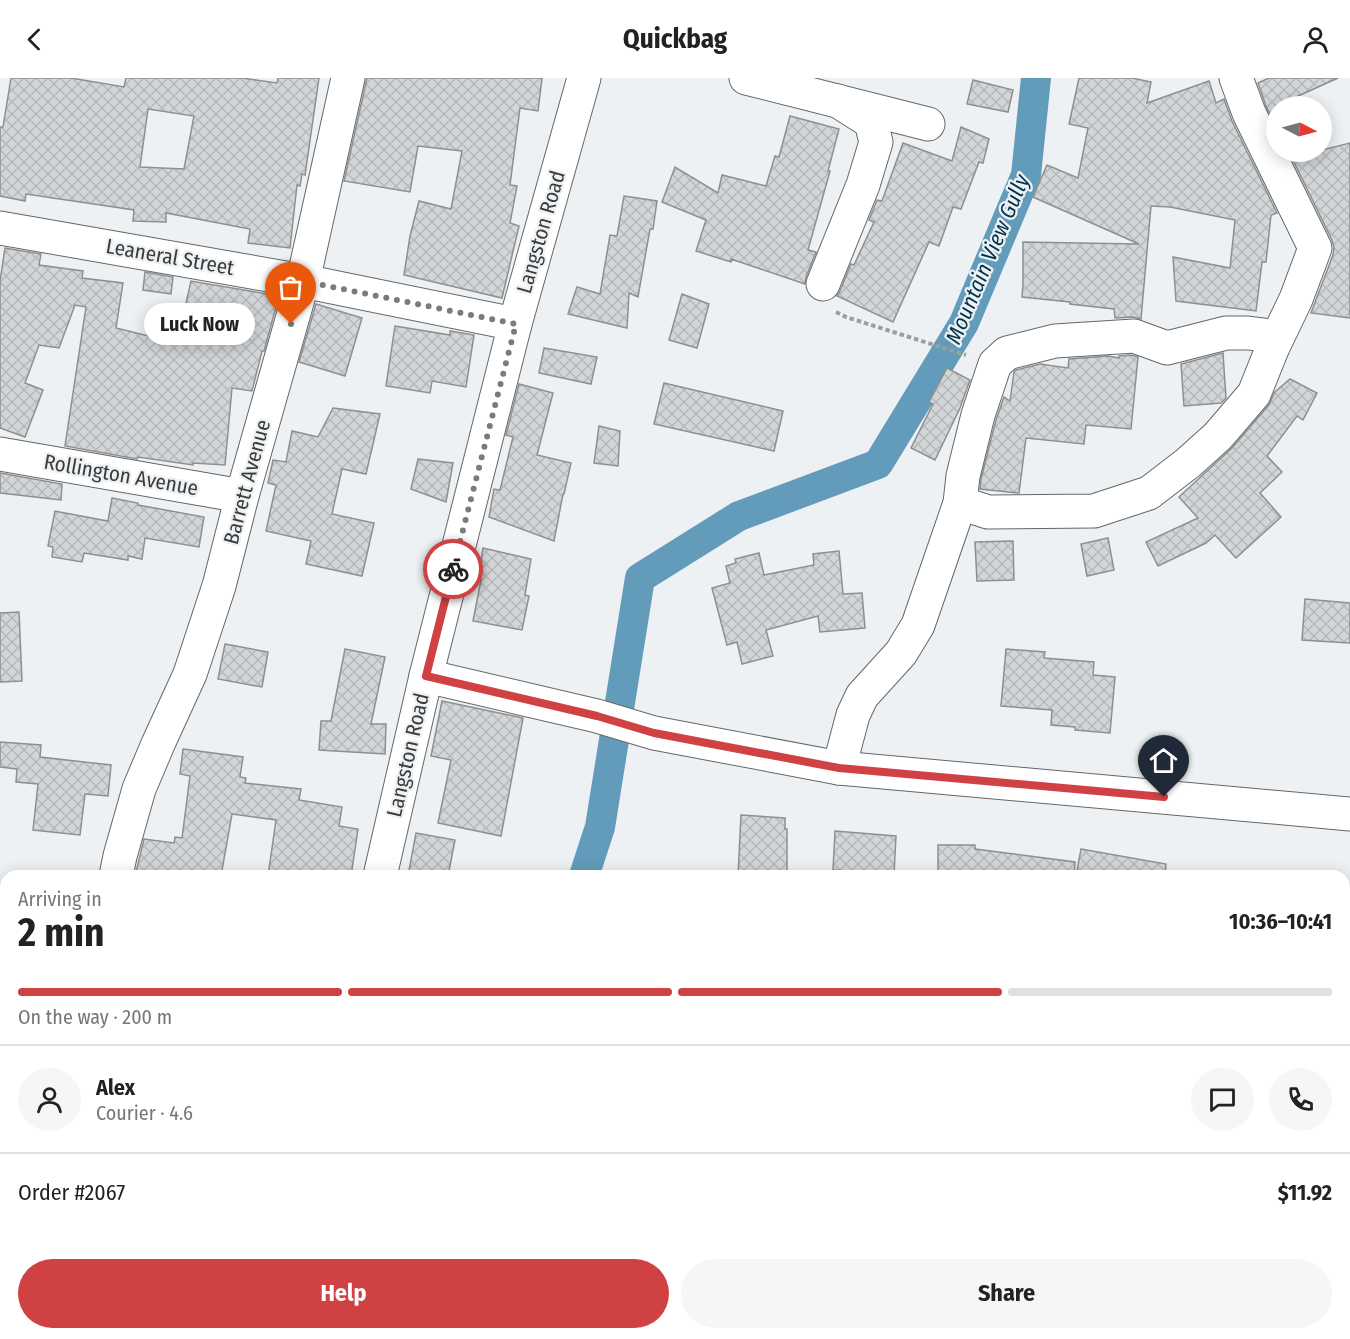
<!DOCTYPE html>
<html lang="en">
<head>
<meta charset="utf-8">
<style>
  :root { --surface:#fff; --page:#f6f6f6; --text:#222; --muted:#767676; --line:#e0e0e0; --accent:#d04143 }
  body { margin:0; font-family:"Fira Sans Condensed",sans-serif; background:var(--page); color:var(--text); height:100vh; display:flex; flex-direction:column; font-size:22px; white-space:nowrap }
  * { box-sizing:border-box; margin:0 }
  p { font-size:20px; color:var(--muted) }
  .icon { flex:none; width:33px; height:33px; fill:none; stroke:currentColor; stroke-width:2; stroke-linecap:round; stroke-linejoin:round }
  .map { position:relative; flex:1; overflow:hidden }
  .details { position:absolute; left:0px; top:792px; width:1350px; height:470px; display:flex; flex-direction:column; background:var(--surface); border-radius:18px 18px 0 0; box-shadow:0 3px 15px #0003 }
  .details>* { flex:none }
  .needle { width:39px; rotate:96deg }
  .buttons { position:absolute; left:1266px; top:18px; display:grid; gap:12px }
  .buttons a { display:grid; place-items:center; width:66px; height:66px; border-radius:50%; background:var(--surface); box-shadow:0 3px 15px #0003; font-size:30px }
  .pin { position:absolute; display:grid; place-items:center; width:51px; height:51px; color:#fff; margin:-62px -26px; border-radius:50% 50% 50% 0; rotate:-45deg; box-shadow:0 0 6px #0007 }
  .pin .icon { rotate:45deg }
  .courier { position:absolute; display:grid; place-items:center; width:60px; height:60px; margin:-30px; border:4px solid #d04143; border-radius:50%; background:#fff; color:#222; box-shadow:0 2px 8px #0007 }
  .bubble { position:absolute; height:42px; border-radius:21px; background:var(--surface); box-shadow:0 3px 15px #0003; font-size:20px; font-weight:700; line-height:42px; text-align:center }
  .head em { font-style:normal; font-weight:700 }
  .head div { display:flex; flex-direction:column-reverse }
  .head { display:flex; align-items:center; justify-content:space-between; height:102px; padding:0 18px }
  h1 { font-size:39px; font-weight:700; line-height:45px }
  .bar { display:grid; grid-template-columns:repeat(4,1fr); gap:9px 6px; align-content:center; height:72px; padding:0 18px }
  .bar i { height:8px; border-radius:4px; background:var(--line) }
  .bar .current { background:var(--accent) }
  .bar p { grid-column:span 4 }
  .line { display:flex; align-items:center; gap:15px; padding:0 18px; border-top:2px solid var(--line) }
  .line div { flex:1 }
  .round { display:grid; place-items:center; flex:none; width:63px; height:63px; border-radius:32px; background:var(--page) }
  .button { display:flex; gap:12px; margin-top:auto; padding:12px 18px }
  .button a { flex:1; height:69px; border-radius:36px; background:var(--accent); color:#fff; font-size:24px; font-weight:700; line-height:69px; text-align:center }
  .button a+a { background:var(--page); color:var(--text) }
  header { display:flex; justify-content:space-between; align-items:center; height:78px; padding:0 18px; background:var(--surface); font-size:27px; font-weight:700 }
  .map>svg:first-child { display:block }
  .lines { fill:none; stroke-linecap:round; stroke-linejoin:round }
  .canal { stroke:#639cbb; stroke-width:30 }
  .building { fill:url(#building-cross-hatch); stroke:#8d8f91; stroke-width:1.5; fill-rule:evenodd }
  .minor-casing { stroke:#646768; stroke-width:35 }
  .path { stroke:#9c9e9f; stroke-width:4; stroke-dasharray:4.5 3; stroke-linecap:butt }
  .minor { stroke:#fff; stroke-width:33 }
  .done { stroke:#797b7c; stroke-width:6; stroke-dasharray:0 10.8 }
  .route { stroke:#d04143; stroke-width:8 }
  .labels { text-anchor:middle; stroke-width:4.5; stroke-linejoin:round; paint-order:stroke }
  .street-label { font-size:21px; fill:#3a3c3c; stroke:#eef1f3 }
  .water-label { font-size:22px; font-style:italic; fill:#00344a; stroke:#eef1f3 }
</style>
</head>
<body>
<header><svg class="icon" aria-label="back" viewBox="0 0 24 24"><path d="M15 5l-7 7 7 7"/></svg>Quickbag<svg class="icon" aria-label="person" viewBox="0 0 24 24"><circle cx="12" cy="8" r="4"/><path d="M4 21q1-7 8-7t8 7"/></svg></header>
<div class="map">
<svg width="1350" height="1261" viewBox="0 0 1350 1261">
  <defs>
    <pattern id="building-cross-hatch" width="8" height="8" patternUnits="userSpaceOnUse" patternTransform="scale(1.5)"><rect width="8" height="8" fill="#d3d6d8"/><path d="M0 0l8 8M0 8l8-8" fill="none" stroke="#b6b9ba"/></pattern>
  </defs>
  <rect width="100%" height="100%" fill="#eef1f3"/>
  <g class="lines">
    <!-- canal -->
    <g class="canal">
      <polyline points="584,798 600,749 640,500 739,438 878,386 964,245 1026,97 1036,0"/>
      <polyline points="382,1261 387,1256"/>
    </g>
  </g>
  <!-- building -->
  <g class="building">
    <path d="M11,0h60l53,9 2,-9h116l35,5 1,-5h41l-14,97 -3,-1 -2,12 -3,-1 -7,63 -42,-5 2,-14 -84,-16v9l-33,-1 1,-11 -108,-16 -1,7 -25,-5v-69h3zM148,31l46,7 -10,53 -44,-2z"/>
    <polygon points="367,0 542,0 538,33 520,30 510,107 517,108 510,145 519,148 502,220 404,197 410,158 419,123 451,131 462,73 418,68 410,114 344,103"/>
    <polygon points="1079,0 1132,0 1151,4 1147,25 1209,3 1216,25 1224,21 1232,43 1277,135 1271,137 1266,184 1262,184 1256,233 1176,223 1173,179 1230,190 1235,142 1170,129 1151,128 1141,241 1133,239 1115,240 1114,231 1070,226 1070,224 1022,219 1023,206 1023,164 1139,166 1033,119 1047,87 1078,100 1088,50 1069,46"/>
    <polygon points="1269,0 1338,0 1276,28 1276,49 1266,28 1258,5"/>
    <polygon points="973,2 1013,12 1008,34 967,26"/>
    <polygon points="790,38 839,51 828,93 830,93 808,172 816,174 806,199 805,206 731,181 731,184 696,173 706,142 662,124 675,89 718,115 722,97 766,108 775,78 779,79"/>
    <polygon points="961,49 989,61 983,85 979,84 961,131 953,129 939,168 929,164 893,244 837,218 840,213 851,186 854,187 874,144 869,142 877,122 882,123 903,65 952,83"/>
    <polygon points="1350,65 1350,240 1311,235 1333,177 1334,169 1332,162 1289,74 1322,74 1322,72"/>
    <polygon points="624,118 657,123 653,151 650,151 638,219 629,215 627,250 568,236 577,209 600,216 610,157 617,158"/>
    <polygon points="5,170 41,176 39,187 83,193 82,200 123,205 116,250 177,265 191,203 279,218 264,273 262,273 252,313 232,310 225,387 193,385 193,387 138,379 137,381 65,368 86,229 75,227 59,270 39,267 25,305 43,312 25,359 0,350 0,203"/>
    <polygon points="145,194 173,199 171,216 143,212"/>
    <polygon points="682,216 709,226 697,270 669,262"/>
    <polygon points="316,226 362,240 345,298 299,284"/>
    <polygon points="395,248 450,257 450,253 474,257 466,309 432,303 430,315 386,308"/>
    <polygon points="544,270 597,279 591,306 539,295"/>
    <polygon points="1223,275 1226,320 1221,325 1184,328 1181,286"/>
    <polygon points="1131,277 1138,279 1131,351 1086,347 1084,366 1026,360 1019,415 980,411 981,401 996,342 1004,319 1010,323 1014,294 1016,292 1040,286 1068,290 1069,281 1108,278 1119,280 1119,278"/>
    <polygon points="947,290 970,302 960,330 935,382 911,370 933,326 929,324"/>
    <polygon points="1290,301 1317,315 1303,342 1297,338 1267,378 1282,394 1260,415 1281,439 1236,480 1215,457 1206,465 1158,488 1146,464 1198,440 1179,419 1232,370 1268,328 1275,314"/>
    <polygon points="664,305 783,333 774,373 654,346"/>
    <polygon points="519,306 553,315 537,377 571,385 564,416 563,416 554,463 489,439 494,411 500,412 513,359 506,357"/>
    <polygon points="333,330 380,336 366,396 342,391 332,436 374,445 362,498 306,486 311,463 266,453 276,407 268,405 273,382 286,384 292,353 318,359"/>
    <polygon points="599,348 620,353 618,388 594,385"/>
    <polygon points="418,381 453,385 446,424 411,411"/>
    <polygon points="0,395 62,406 61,422 0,415"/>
    <polygon points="112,420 138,425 138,427 204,439 199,469 145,460 142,481 128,478 128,482 84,475 82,484 52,479 53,469 48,468 55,433 108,443"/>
    <polygon points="1108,460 1114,492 1087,498 1081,466"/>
    <polygon points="1013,463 1014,502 977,503 975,464"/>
    <polygon points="483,470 531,481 525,517 529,518 522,552 473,543 481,502 478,502"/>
    <polygon points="839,473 843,516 862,515 865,550 820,554 818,538 766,552 773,578 742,586 737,564 727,567 712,510 730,505 726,488 736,485 735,481 759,475 764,497 814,487 813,476"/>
    <polygon points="1305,521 1350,525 1350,565 1302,562"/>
    <polygon points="19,534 22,603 0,604 0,535"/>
    <polygon points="225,566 268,574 262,609 218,601"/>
    <polygon points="345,571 385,579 371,646 386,646 385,676 319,672 321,643 331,643"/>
    <polygon points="1006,571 1045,574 1044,580 1094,584 1093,597 1115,599 1110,655 1075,652 1075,649 1051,647 1052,632 1001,628"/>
    <polygon points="442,623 523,640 501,758 438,745 451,682 431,678"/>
    <polygon points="0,664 41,667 40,679 111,687 108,718 85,716 80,757 33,752 38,706 16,704 17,691 0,689"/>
    <polygon points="183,671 243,679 240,699 246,700 245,705 301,711 299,722 342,729 339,748 358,751 351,798 268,798 276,742 232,736 221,798 135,798 144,761 174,765 175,759 182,760 190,698 180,696"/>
    <polygon points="741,737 785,740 785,751 787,751 787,798 738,798"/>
    <polygon points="835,753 896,758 894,796 833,792"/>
    <polygon points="416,755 455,762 448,798 408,798"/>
    <polygon points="938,767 975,767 975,771 1075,784 1074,798 938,798"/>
    <polygon points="1081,771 1166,786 1165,798 1076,798"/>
  </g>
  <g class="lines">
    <!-- minor casing -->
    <g class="minor-casing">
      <g id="minor">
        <polyline points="746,0 928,46"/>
        <polyline points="0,150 303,203 515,246"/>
        <polyline points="823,206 863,107 876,64 871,44 838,23"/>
        <polyline points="0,376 242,418"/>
        <polyline points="960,425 988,434 1094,433 1149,415 1188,385 1218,358 1254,316 1272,271 1296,221 1315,170 1249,35 1236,0"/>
        <polyline points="426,598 597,638 654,655 839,690 1350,736"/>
        <polyline points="839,690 853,637 862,618 901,575 918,547 960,425 963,398 978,337 995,286 1007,275 1055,263 1134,258 1167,270 1226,255 1248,255 1264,257 1272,271"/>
        <polyline points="116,798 120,778 139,711 158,666 190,596 219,508 242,418 303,203 348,0"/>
        <polyline points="380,798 426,598 515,246 584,0"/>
        <polyline points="0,956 6,955"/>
        <polyline points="260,1261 263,1256"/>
        <polyline points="1200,1261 1202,1256"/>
      </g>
    </g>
    <!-- path -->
    <polyline class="path" points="836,234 846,239 966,277"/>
    <!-- minor -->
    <use href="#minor" class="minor"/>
  </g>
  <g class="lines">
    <!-- done -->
    <polyline class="done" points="291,246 303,203 516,246 453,491"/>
    <!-- route -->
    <polyline class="route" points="453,491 426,598 597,638 654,655 839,690 1164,719"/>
  </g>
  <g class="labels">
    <!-- street labels -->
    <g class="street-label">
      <text transform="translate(541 154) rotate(-74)" y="7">Langston Road</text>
      <text transform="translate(170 179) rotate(10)" y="7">Leaneral Street</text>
      <text transform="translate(121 397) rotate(10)" y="7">Rollington Avenue</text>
      <text transform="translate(247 404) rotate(-75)" y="7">Barrett Avenue</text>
      <text transform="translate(408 677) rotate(-77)" y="7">Langston Road</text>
    </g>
    <!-- water labels -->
    <g class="water-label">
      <text transform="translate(987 181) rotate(-67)" y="8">Mountain View Gully</text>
    </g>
  </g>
</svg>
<div class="buttons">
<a><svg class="needle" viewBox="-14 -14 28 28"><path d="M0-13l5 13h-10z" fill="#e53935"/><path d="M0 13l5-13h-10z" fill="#767676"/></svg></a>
</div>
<div class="pin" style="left:291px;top:246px;background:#ea580c"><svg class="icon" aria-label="bag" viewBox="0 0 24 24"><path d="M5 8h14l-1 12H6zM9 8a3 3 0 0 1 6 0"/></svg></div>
<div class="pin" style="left:1164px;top:719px;background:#1f2937"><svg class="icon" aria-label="home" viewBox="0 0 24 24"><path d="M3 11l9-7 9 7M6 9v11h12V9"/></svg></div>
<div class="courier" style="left:453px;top:491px"><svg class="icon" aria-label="bike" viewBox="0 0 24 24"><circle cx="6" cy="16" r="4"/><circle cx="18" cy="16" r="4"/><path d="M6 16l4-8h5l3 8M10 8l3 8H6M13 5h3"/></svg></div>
<div class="bubble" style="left:144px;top:225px;width:111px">Luck Now</div>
<section class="details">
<div class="head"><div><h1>2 min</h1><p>Arriving in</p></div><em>10:36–10:41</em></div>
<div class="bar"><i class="current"></i><i class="current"></i><i class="current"></i><i></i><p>On the way · 200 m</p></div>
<div class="line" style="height:108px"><a class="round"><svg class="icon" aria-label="person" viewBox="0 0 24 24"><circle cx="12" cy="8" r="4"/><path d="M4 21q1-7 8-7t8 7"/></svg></a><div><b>Alex</b><p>Courier · 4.6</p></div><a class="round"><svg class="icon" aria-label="chat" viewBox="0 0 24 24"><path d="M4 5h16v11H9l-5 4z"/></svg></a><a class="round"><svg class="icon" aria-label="phone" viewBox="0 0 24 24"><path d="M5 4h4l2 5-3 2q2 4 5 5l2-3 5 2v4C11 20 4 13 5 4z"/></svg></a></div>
<div class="line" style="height:78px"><div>Order #2067</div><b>$11.92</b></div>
<div class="button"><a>Help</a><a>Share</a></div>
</section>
</div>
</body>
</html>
